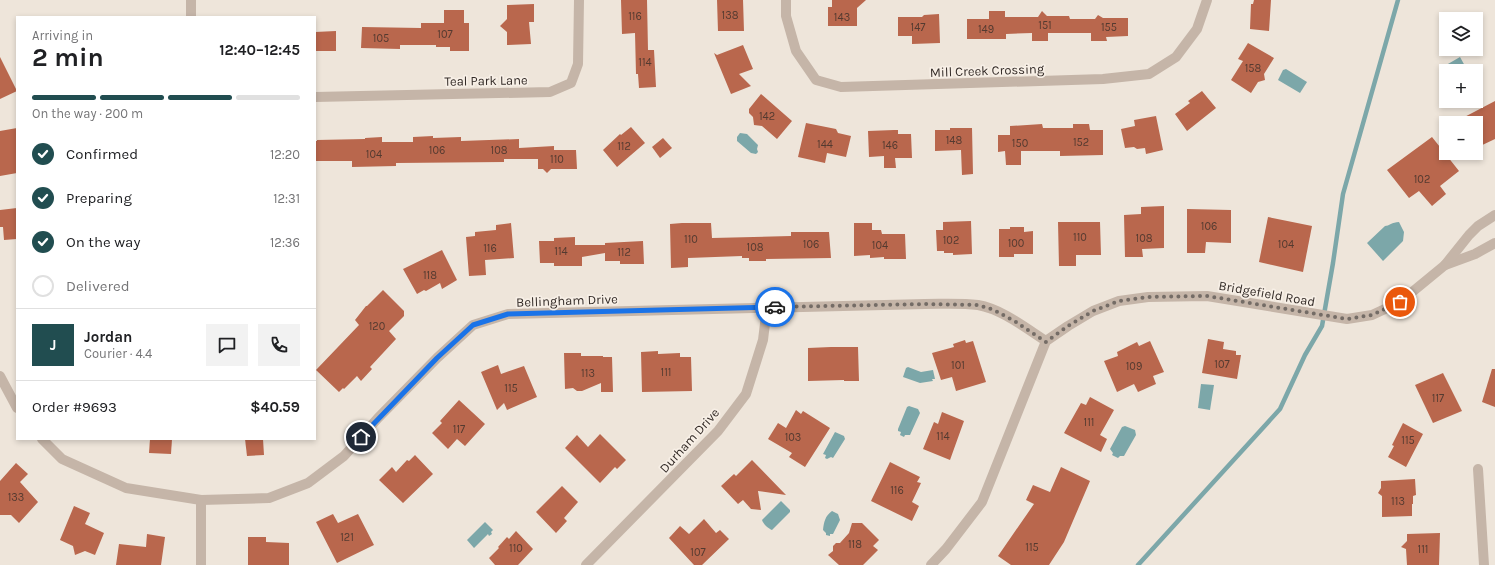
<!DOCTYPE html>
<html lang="en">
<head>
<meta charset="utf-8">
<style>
  :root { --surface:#fff; --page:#f2f2f2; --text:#202124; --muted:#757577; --line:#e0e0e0; --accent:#214d50 }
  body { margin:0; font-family:Karla,sans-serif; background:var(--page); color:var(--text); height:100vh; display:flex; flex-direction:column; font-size:15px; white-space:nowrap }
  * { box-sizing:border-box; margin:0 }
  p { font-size:13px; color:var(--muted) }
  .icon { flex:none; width:22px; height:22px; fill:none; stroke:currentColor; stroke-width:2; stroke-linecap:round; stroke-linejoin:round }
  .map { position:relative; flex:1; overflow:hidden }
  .sheet { position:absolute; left:16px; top:16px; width:300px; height:424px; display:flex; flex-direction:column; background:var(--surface); border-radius:0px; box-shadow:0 2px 6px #0003 }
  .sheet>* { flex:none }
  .fabs { position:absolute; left:1439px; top:12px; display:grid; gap:8px }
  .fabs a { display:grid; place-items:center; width:44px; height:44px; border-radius:0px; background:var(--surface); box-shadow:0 2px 6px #0003; font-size:20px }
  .pin { position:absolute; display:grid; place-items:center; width:34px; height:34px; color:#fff; margin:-17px; border:2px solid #fff; border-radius:50%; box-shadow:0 1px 4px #0007 }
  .courier { position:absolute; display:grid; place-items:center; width:40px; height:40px; margin:-20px; border:3px solid #1a73e8; border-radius:50%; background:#fff; color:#222; box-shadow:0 1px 5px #0007 }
  .overview em { font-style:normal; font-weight:700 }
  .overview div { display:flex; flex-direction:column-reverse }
  .overview { display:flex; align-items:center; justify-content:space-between; height:68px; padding:0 16px }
  h1 { font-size:26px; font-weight:700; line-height:30px }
  .bar { display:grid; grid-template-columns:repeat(4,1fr); gap:6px 4px; align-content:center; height:48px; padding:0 16px }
  .bar i { height:5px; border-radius:3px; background:var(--line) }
  .bar .selected { background:var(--accent) }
  .bar p { grid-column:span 4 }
  .line { display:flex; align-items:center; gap:10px; padding:0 16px; border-top:1px solid var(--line) }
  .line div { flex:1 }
  .round { display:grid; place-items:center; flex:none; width:42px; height:42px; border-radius:0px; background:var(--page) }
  ol { padding:0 16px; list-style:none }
  li { display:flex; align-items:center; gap:12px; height:44px }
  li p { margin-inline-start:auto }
  li .icon { padding:4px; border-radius:50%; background:var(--accent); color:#fff; stroke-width:4 }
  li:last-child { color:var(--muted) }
  li i { width:22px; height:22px; border:2px solid var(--line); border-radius:50% }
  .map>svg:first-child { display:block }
  .water { fill:#7ca7a9 }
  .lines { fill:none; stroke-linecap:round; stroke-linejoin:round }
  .stream { stroke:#7ca7a9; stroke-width:4.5 }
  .building { fill:#b9674d }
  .minor { stroke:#c5b5a8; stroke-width:10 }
  .done { stroke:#746c66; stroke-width:4; stroke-dasharray:0 7.2 }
  .route { stroke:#1a73e8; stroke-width:5 }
  .labels { text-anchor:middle; stroke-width:3.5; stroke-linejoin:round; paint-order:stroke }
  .number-label { font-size:11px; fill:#543a30 }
  .street-label { font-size:13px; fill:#332b27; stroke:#f7efe6 }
</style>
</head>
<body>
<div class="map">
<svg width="1495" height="565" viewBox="0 0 1495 565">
  <rect width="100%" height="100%" fill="#eee5da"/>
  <!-- water -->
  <g class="water">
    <polygon points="1460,57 1465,66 1456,71 1446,71 1446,79 1444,80 1444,77 1439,73 1441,68"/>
    <polygon points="1286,69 1307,82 1300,93 1278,80 1283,70"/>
    <polygon points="740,133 747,134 758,145 757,149 758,152 756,154 751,153 737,141 737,137"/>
    <path d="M1399,222l5,10 -1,9 -20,20 -16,-18 18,-17c4,0 7,-4 14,-4z"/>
    <polygon points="908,367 921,372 933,370 935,379 932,379 933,381 920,383 903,377 906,368"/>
    <polygon points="1201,384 1214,385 1210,410 1198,408"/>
    <polygon points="909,406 918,409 920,413 910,435 905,435 904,437 900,435 901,432 898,431 898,429 907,407"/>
    <polygon points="1125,426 1135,430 1136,435 1124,456 1120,456 1118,458 1112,455 1113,453 1110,449 1122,427"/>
    <polygon points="835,432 844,436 845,439 833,458 831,457 827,459 825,458 826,455 823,454"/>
    <path d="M781,501l9,9v2l-18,18c-3,-1 -9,-6 -10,-10z"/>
    <path d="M832,511l6,3 2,6 -7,14h-3v2l-4,-1v-2l-3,-3c1,-8 2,-14 9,-19z"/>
    <polygon points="485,522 493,530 491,532 492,534 489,536 488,534 474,548 467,540"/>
  </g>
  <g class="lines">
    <!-- stream -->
    <polyline class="stream" points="1138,565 1280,409 1305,355 1322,326 1333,263 1343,194 1398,0"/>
  </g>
  <!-- building -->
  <g class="building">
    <polygon points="621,0 647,0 648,50 654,50 656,87 639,88 638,74 636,74 635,33 622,34"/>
    <polygon points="717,0 743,0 744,31 718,31"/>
    <polygon points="832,0 866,0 857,8 857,26 828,26 828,7 832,7"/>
    <polygon points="1254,0 1271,0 1269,31 1250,29 1251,4 1253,4"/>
    <polygon points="534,4 534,22 529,22 531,44 507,45 507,32 500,26 507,19 507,5"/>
    <polygon points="444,10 464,10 464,23 469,23 469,51 450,51 450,47 436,47 436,45 400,45 400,49 361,48 362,27 421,28 421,23 444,23"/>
    <polygon points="989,11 1005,11 1005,17 1038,17 1042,11 1047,16 1069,16 1070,19 1095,19 1098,15 1103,18 1128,18 1128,36 1106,37 1107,41 1091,41 1091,33 1048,33 1048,41 1032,41 1032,33 1006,34 1006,39 967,39 967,19 989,19"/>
    <polygon points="939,14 940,43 912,44 912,36 898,36 898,17 922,17 924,15"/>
    <polygon points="336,31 336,51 315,51 315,32"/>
    <polygon points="1248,43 1274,58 1264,74 1265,80 1258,82 1251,93 1231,80 1243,61 1238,59"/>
    <polygon points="743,45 753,69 739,74 751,86 731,94 714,53 717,55"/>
    <polygon points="0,57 17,91 0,99"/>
    <polygon points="1202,91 1216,108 1187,131 1175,114 1190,103 1188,101"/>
    <polygon points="761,94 792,121 777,139 762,126 754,125 753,117 749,113 749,109"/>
    <polygon points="1495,101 1495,139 1476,148 1476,123 1453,123"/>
    <polygon points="1156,116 1163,150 1146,154 1145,148 1137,149 1134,147 1125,148 1121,129 1135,126 1134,120"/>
    <polygon points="806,123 836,129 838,133 851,136 846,157 827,153 825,163 798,157"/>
    <polygon points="1042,124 1043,128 1073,128 1073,124 1089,124 1090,130 1103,130 1103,155 1060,156 1060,151 1021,151 1021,165 1006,165 1005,151 998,152 998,135 1010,135 1010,126"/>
    <polygon points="631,127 645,143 617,167 603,150 620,134 621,135"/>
    <polygon points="17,128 17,173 0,176 0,131"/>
    <polygon points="950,128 972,128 973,174 962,175 961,150 935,151 935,130 950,130"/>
    <polygon points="894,130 898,130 898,134 911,134 912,158 895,158 896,168 884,168 884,156 869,157 868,131"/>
    <polygon points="433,136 433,138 461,137 461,141 519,139 519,148 554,146 554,150 576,150 577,169 551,169 547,173 543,169 538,169 538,159 504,159 504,162 396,163 396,166 352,167 352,161 315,161 315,141 317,141 317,140 365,139 365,138 382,137 382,142 413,142 413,137"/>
    <polygon points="1432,137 1459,171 1440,186 1446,194 1432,206 1419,191 1409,198 1387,170"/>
    <polygon points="663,138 672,148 660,158 652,147"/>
    <polygon points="1164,206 1164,248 1142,249 1143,257 1125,257 1124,215 1141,214 1141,207"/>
    <polygon points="17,208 17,239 4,240 3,227 0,227 0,210"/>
    <polygon points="1187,209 1231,210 1231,243 1206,242 1205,253 1187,253"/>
    <polygon points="1268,217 1312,226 1303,272 1259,262"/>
    <polygon points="971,221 972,254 953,255 953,253 944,253 944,251 937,251 936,230 943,230 943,222"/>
    <polygon points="1058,222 1100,222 1101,255 1076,255 1076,266 1059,266"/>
    <polygon points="511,223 514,258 485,260 486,275 469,276 466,237 475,236 475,232 496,230 496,225"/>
    <polygon points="682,223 711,223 712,238 791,236 791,232 829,232 831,258 766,259 766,261 749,261 749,258 742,258 742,256 688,258 688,267 671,268 670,224"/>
    <polygon points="854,223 872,223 872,230 881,230 882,234 905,234 906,259 884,259 884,257 870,258 870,255 854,256"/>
    <polygon points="1010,227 1024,227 1024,232 1033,231 1033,254 1014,254 1014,257 999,257 999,229 1010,229"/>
    <polygon points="575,237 575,245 605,245 605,243 643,241 644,264 620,264 620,261 605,261 605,253 582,257 582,266 554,266 554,263 540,263 539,241 554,241 554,238"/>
    <polygon points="442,250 457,280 442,289 440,283 426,291 424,290 417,294 403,269"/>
    <polygon points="383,290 404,311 404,316 389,331 396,339 370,367 372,369 361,381 357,376 344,389 343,388 339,392 316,370 359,325 355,320 366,306 367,306"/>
    <polygon points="1208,339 1224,342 1223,349 1236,351 1236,355 1241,355 1237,379 1202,373"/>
    <polygon points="965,340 966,343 973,341 986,382 956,391 952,377 941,380 932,353 954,347 953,344"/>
    <polygon points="1150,341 1164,372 1153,376 1156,384 1138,392 1134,384 1117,392 1104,361 1118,356 1117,352 1137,342 1139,346"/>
    <polygon points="831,347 858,347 859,381 844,381 844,380 808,381 808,348"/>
    <polygon points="658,351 658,354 680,353 680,357 691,357 692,391 642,392 641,352"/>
    <polygon points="564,353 581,353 581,356 603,356 603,357 612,357 613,392 601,392 601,383 582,391 577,391 573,388 565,389"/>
    <polygon points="498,365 501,374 524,366 537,397 507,410 504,403 497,410 481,372"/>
    <polygon points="1492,369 1495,369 1495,407 1482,402"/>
    <polygon points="1443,373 1462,411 1433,423 1415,385"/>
    <polygon points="1090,397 1114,410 1100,435 1107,439 1101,452 1064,433 1081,403 1086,405"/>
    <polygon points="459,400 485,424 465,446 457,439 448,449 432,433 442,423 440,421"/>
    <polygon points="796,410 801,414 803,411 830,428 805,467 789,457 792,453 768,439 778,423 786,428"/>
    <polygon points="942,412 964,421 950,460 923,449 934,422 938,424"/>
    <polygon points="1403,423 1423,434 1406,467 1388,457 1394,446 1392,445"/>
    <polygon points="600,434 626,460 617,469 615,467 600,483 565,448 577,435 588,447"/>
    <polygon points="150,439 172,439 171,454 149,453"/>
    <polygon points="245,439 263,439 264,455 247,456"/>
    <polygon points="415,455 433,474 403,503 379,480 392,467 396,472 407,460 409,461"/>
    <polygon points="752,460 786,495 758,491 761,510 751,509 743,500 738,504 721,486 734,474 736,476"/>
    <polygon points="890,462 920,477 917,482 921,483 912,502 919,506 912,521 871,501"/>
    <polygon points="16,463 28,474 20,482 38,502 19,523 11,515 0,515 0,481"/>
    <polygon points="1061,467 1090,481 1064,542 1049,565 1011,565 998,556 1034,504 1026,500 1033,485 1050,492"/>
    <polygon points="1415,479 1416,495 1413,496 1413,504 1412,504 1412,516 1382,517 1382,496 1378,493 1381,488 1381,481"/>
    <polygon points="562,486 578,502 564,518 567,521 556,533 536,512"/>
    <polygon points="74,506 90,513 85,524 104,533 95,555 85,551 75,555 73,546 60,540"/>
    <polygon points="333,514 338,523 358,514 374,545 337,563 316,522"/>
    <polygon points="704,519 716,533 720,530 729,539 702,565 694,565 669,538 680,526 689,534"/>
    <polygon points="852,523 862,523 879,540 873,546 878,550 863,565 839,565 828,555 833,551 833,546 836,543 840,543 849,533"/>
    <polygon points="516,531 533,549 518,565 495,565 489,558 499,548 498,547 507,537 509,539"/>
    <polygon points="1440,533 1439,565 1407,565 1406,549 1401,547 1407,541 1407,534"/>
    <polygon points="147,534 165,537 161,565 116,565 119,544 146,547"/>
    <polygon points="248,537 266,537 266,542 289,543 289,565 248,565"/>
  </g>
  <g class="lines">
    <!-- minor -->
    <g class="minor">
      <polyline points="191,0 191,17"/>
      <polyline points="786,0 786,16 796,51 816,80 841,87 1103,79 1149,74 1176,57 1197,29 1207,0"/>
      <polyline points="315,97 550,92 571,83 578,64 579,0"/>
      <polyline points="1445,265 1475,254 1495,243"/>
      <polyline points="0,376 17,408"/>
      <path d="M42,439l20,20 64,29 75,12 68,-2 39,-15 36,-27 34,-38 59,-60 36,-33 35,-11 417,-10c18,0 36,-1 53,1 24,4 49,24 68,36"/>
      <polyline points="1478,469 1484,565"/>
      <polyline points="201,565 201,500"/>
      <polyline points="586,565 718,431 746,394 763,340 767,307"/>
      <polyline points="931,565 946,549 982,502 1046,341 1068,326 1093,311 1119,301 1148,297 1207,296 1347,319 1372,315 1400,302 1445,265 1469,235 1478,226 1495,215"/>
    </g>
  </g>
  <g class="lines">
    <!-- done -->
    <polyline class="done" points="775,307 926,304 978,305 994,310 1016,322 1046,342 1068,326 1093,311 1119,301 1148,297 1207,296 1347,319 1372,315 1400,302"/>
    <!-- route -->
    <polyline class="route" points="361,437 437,358 473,325 508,314 775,307"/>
  </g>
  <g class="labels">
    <!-- number labels -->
    <g class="number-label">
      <text x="730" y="19">138</text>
      <text x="635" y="20">116</text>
      <text x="842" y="21">143</text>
      <text x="1045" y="29">151</text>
      <text x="918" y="31">147</text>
      <text x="1109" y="31">155</text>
      <text x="986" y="33">149</text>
      <text x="445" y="38">107</text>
      <text x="381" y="42">105</text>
      <text x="645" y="66">114</text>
      <text x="1253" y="72">158</text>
      <text x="767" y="120">142</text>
      <text x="954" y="144">148</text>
      <text x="1081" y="146">152</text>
      <text x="1020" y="147">150</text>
      <text x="825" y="148">144</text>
      <text x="890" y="149">146</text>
      <text x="624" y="150">112</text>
      <text x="437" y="154">106</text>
      <text x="499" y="154">108</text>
      <text x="374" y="158">104</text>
      <text x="557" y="163">110</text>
      <text x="1422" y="183">102</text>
      <text x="1209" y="230">106</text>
      <text x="1080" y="241">110</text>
      <text x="1144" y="242">108</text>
      <text x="691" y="243">110</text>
      <text x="951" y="244">102</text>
      <text x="1016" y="247">100</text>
      <text x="811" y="248">106</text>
      <text x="1286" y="248">104</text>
      <text x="880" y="249">104</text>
      <text x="755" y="251">108</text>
      <text x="490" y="252">116</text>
      <text x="561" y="255">114</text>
      <text x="624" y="256">112</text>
      <text x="430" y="279">118</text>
      <text x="377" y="330">120</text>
      <text x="1222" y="368">107</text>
      <text x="958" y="369">101</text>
      <text x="1134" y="370">109</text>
      <text x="666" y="376">111</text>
      <text x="588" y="377">113</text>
      <text x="511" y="392">115</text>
      <text x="1438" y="402">117</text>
      <text x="1089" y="426">111</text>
      <text x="459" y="433">117</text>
      <text x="943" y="440">114</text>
      <text x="793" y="441">103</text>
      <text x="1408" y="444">115</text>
      <text x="897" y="494">116</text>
      <text x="16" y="501">133</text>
      <text x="1398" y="505">113</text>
      <text x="347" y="541">121</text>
      <text x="855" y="548">118</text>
      <text x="1032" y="551">115</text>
      <text x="516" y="552">110</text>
      <text x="1423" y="553">111</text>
      <text x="698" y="556">107</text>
    </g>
    <!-- street labels -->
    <g class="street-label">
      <text transform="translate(987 70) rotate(-2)" y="5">Mill Creek Crossing</text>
      <text transform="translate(486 80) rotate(-1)" y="5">Teal Park Lane</text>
      <text transform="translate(1267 293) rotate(10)" y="5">Bridgefield Road</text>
      <text transform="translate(567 300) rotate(-2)" y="5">Bellingham Drive</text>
      <text transform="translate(689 440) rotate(-48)" y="5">Durham Drive</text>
    </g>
  </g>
</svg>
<div class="fabs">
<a><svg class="icon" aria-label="layers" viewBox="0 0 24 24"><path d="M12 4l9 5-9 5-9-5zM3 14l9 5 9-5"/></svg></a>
<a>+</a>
<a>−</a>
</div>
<div class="pin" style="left:1400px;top:302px;background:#ea580c"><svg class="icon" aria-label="bag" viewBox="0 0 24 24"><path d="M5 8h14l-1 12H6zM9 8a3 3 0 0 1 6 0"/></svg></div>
<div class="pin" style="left:361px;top:437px;background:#1f2937"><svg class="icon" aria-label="home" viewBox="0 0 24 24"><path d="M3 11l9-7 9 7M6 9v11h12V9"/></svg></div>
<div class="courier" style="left:775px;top:307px"><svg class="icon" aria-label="car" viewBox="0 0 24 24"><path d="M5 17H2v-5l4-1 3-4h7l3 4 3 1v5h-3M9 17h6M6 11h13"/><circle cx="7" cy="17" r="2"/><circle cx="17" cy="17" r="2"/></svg></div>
<section class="sheet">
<div class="overview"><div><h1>2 min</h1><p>Arriving in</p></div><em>12:40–12:45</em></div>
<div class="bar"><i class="selected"></i><i class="selected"></i><i class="selected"></i><i></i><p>On the way · 200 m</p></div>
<ol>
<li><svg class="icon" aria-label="check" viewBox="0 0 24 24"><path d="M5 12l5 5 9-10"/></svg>Confirmed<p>12:20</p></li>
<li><svg class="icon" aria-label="check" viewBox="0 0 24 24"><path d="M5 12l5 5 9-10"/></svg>Preparing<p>12:31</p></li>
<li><svg class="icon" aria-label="check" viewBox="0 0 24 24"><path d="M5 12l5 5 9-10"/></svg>On the way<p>12:36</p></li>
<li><i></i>Delivered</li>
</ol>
<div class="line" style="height:72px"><b class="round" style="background:var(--accent);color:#fff">J</b><div><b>Jordan</b><p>Courier · 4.4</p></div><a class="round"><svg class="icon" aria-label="chat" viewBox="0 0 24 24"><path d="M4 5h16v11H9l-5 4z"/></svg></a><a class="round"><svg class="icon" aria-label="phone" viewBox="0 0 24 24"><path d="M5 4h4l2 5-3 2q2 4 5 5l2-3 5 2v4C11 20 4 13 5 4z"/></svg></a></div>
<div class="line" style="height:52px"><div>Order #9693</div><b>$40.59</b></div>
</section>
</div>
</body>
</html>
